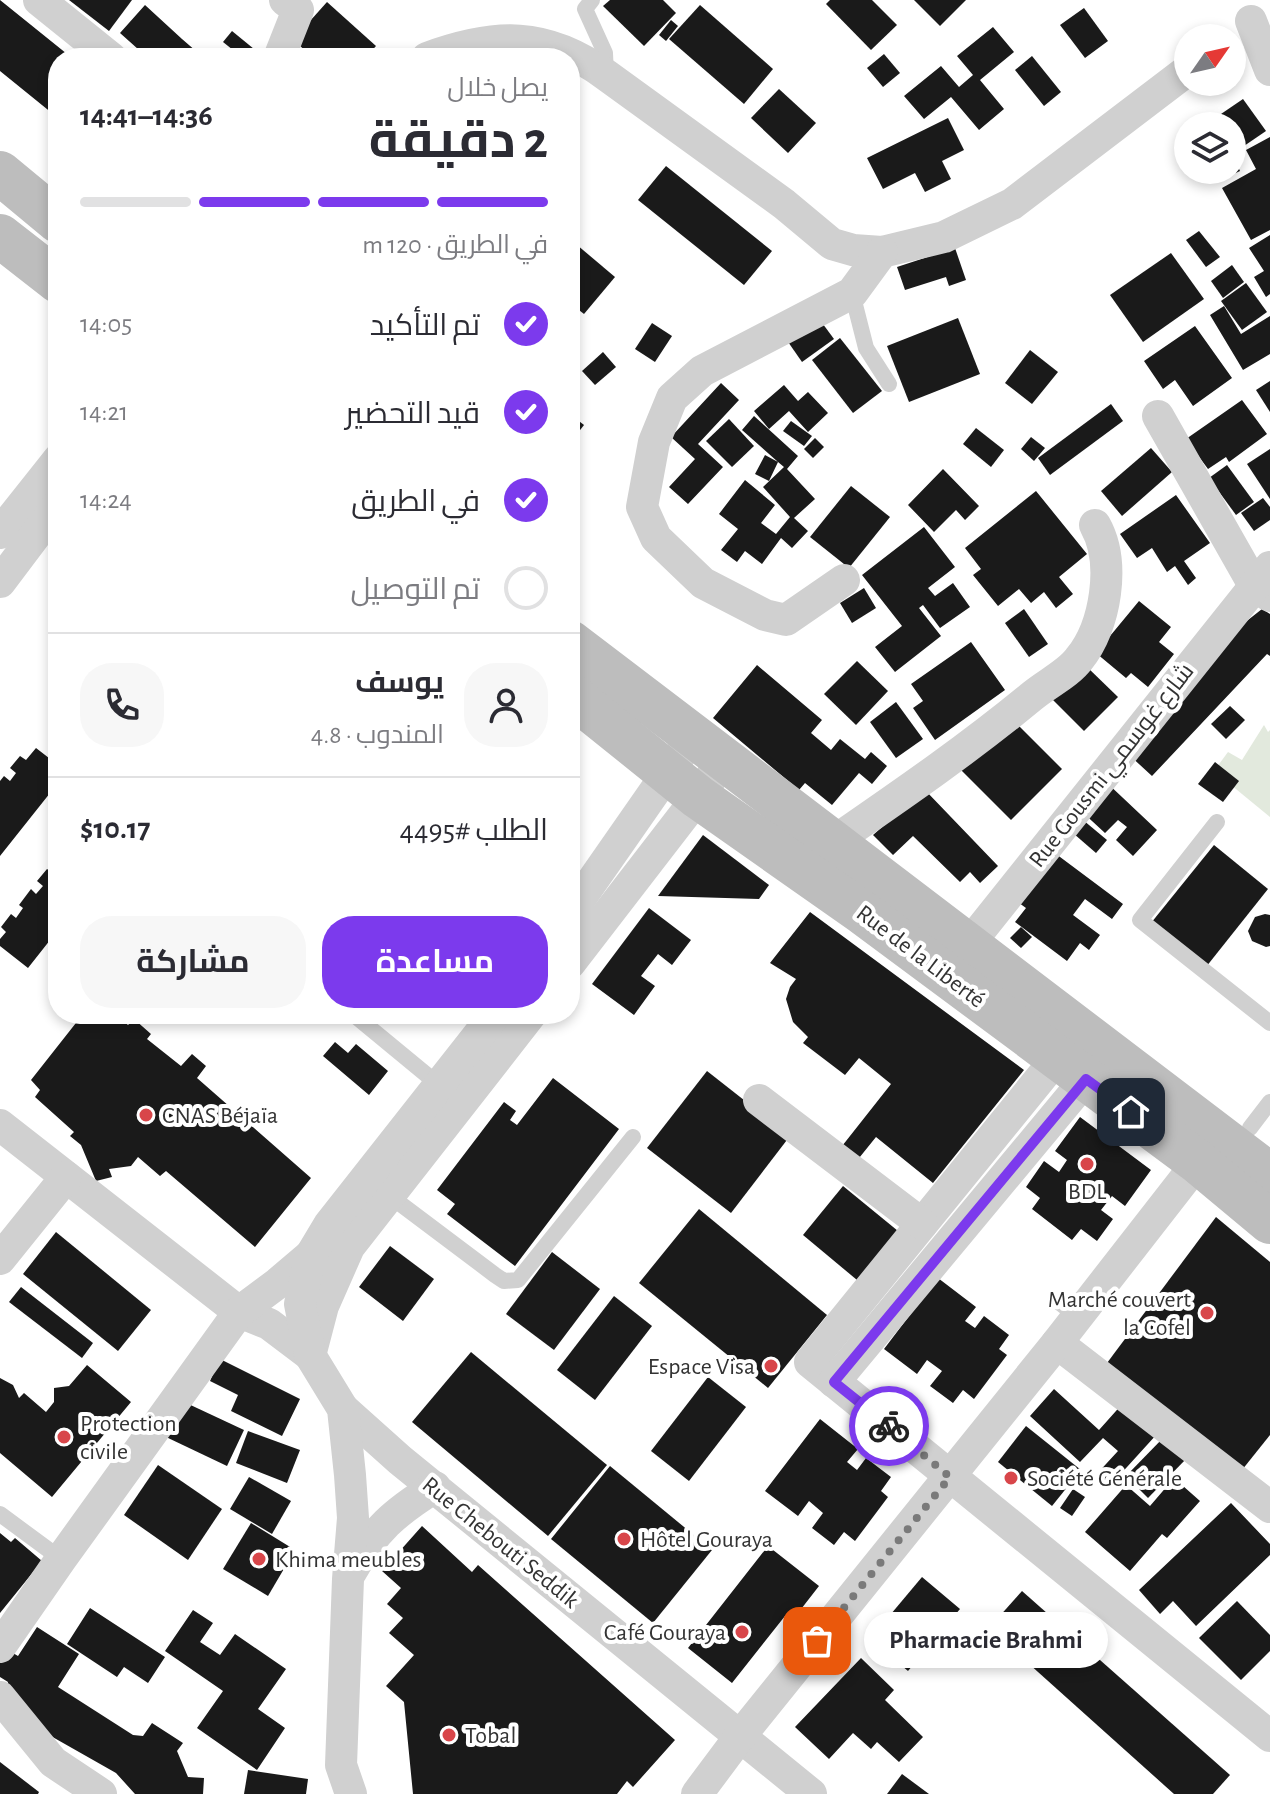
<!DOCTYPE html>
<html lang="ar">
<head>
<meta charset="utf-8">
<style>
  :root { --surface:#fff; --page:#f7f7f7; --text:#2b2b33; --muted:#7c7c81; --line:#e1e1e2; --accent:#7c3aed }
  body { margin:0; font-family:"Alegreya Sans",Cairo,sans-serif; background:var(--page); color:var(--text); direction:rtl; height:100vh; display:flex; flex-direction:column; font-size:30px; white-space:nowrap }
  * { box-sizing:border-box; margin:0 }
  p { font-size:26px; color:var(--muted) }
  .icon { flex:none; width:44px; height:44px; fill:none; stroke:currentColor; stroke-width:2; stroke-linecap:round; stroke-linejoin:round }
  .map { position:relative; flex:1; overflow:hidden; direction:ltr }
  .panel { position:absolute; left:48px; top:48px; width:532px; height:976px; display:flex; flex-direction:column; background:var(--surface); border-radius:32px; box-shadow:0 4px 12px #0003; direction:rtl }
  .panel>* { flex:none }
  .needle { width:52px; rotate:56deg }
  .tools { position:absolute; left:1174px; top:24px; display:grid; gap:16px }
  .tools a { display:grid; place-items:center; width:72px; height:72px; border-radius:50%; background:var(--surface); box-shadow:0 4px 12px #0003; font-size:40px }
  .pin { position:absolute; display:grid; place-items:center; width:68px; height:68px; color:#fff; margin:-34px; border-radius:16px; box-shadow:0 4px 12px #0006 }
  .courier { position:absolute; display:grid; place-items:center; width:80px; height:80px; margin:-40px; border:6px solid #7c3aed; border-radius:50%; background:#fff; color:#222; box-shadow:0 2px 10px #0007 }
  .bubble { position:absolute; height:56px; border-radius:28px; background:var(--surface); box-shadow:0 4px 12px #0003; font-size:26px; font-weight:700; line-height:56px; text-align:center; direction:rtl }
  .head em { font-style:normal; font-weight:700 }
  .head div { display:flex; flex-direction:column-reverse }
  .head { display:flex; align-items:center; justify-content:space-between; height:136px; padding:0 32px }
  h1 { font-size:52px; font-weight:700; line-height:60px }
  .bar { display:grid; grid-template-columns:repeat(4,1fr); gap:12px 8px; align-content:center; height:96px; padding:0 32px }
  .bar i { height:10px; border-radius:6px; background:var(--line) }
  .bar .active { background:var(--accent) }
  .bar p { grid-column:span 4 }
  .line { display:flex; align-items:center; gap:20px; padding:0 32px; border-top:2px solid var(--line) }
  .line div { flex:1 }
  .round { display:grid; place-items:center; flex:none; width:84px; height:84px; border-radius:32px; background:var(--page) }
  ol { padding:0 32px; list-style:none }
  li { display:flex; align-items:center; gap:24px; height:88px }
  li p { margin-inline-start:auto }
  li .icon { padding:8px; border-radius:50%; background:var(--accent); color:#fff; stroke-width:4 }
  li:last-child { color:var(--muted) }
  li i { width:44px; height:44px; border:4px solid var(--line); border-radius:50% }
  .primary-button { display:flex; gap:16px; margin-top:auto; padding:16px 32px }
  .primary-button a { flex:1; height:92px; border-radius:32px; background:var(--accent); color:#fff; font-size:32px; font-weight:700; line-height:92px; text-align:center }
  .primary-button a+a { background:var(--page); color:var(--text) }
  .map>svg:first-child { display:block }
  .green { fill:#e2e9dd }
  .building { fill:#1a1a1a }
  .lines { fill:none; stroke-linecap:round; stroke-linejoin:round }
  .lane { stroke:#d0d0d0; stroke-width:16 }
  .street { stroke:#d0d0d0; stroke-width:32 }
  .secondary { stroke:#bdbdbd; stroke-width:44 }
  .done { stroke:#7a7a7a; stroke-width:8; stroke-dasharray:0 14.4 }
  .route { stroke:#7c3aed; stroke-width:10 }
  .poi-dot { fill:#d8464a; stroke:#fff; stroke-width:3 }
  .labels { text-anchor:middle; stroke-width:8; stroke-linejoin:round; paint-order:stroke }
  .street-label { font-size:24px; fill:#333; stroke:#fff }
  .poi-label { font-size:24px; fill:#333; stroke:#fff; text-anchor:start }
</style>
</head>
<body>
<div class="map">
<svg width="1270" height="1794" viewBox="0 0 1270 1794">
  <rect width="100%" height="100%" fill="#fff"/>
  <!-- green -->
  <polygon class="green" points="1264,725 1268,732 1270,730 1270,817 1214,771 1228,752 1242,760"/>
  <!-- building -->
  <g class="building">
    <polygon points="0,0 72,58 58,58 58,118 0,71"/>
    <polygon points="69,0 132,0 109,31"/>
    <polygon points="610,0 663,0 676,13 644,46 603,6"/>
    <polygon points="830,0 872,0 897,25 871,50 826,4"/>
    <polygon points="914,0 966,0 940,26"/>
    <polygon points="327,2 376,46 365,58 314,58 293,40"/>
    <polygon points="145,5 182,39 204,58 148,58 120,33"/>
    <polygon points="700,5 773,69 744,104 669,39"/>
    <polygon points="1084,8 1108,41 1085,58 1060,25"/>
    <polygon points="671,20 678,26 666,41 659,35"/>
    <polygon points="993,27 1014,52 980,80 1004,109 979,130 951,97 924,119 904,96 941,66 959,87 973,75 957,56"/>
    <polygon points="232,31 254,49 247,58 243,58 223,42"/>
    <polygon points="884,54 900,73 883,87 867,68"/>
    <polygon points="1032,56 1061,92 1044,106 1015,70"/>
    <polygon points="779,89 816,123 788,153 751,118"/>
    <polygon points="1243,99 1266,131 1244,146 1221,114"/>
    <polygon points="948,118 964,150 942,161 951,179 925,192 915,173 883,189 867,158"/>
    <polygon points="1270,137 1270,230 1251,240 1222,188 1256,169 1246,150"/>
    <polygon points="1232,154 1240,171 1217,182 1211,170 1232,170"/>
    <polygon points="666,166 772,251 744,285 638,200"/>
    <polygon points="1199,231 1220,257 1206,267 1186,240"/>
    <polygon points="1270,235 1270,294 1266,297 1254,277 1264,271 1249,248"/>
    <polygon points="570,239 615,277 584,314 570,303"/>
    <polygon points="955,248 966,280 949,286 946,277 905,290 897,267"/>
    <polygon points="1171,253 1204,299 1143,342 1110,295"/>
    <polygon points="1232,265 1244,282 1223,298 1211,281"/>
    <polygon points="1246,283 1267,312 1242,330 1221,301"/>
    <polygon points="1224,306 1241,334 1270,316 1270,354 1243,370 1210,315"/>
    <polygon points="817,316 834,339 802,362 786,339"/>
    <polygon points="958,318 980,374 909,402 887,346"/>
    <polygon points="652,323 672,336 655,362 635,349"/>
    <polygon points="1195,326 1232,378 1193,406 1175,380 1163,389 1144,361"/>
    <polygon points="840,338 882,391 853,413 812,360"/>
    <polygon points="1030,350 1058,372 1032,404 1005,383"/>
    <polygon points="603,352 616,367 595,385 582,371"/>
    <polygon points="1270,381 1270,412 1256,390"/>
    <polygon points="721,383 739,400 698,444 723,467 688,504 669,487 695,459 671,437"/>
    <polygon points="784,385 798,401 808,392 828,413 808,432 789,411 769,429 754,411"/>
    <polygon points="1242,400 1267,434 1229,462 1226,457 1208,469 1186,439"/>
    <polygon points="1111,404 1123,421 1050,475 1038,458"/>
    <polygon points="570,414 584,425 570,443"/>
    <polygon points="754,416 798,456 787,469 815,499 794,518 808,531 792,548 781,538 762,564 745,551 737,562 721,550 738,529 719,514 745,480 775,505 761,523 776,534 790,517 763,487 784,467 778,462 769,481 755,474 765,455 778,462 742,430"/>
    <polygon points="729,419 754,446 732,467 706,441"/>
    <polygon points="791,421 812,436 804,446 783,431"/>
    <polygon points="976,428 1004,450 991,467 963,444"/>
    <polygon points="1031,437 1045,448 1034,461 1021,449"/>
    <polygon points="815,438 824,447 813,458 804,449"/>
    <polygon points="1151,448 1172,472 1122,516 1101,491"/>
    <polygon points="1270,449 1270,499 1247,464"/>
    <polygon points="1227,465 1254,502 1236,515 1209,478"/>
    <polygon points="943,469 979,506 965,520 956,510 934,532 908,505"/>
    <polygon points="851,486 890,517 849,568 810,537"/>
    <polygon points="1036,491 1087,554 1059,577 1073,594 1056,608 1044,592 1031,603 1019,589 998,606 973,575 981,569 965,548"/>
    <polygon points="1176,495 1210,543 1184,561 1196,578 1188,585 1175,566 1167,572 1152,548 1137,558 1120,534"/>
    <polygon points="1263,498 1270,507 1270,520 1254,531 1241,513"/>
    <polygon points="924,527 955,567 928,588 935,596 953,583 970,607 940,628 923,605 919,608 941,636 895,672 875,647 902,626 862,575"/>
    <polygon points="864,588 876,608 852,623 840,603"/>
    <polygon points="1139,601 1171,627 1159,642 1174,654 1148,687 1131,673 1126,678 1096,653"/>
    <polygon points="1024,609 1048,644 1029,657 1005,623"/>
    <polygon points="1262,609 1270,614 1270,656 1267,654 1152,776 1127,753 1234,631"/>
    <polygon points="971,642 1005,690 935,740 913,708 923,701 911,684"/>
    <polygon points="857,661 888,691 856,725 824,694"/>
    <polygon points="757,665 822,720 811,733 831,750 840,739 865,759 871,752 887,766 872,784 859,773 832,805 805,783 799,790 713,718"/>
    <polygon points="1086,666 1118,697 1084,731 1052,699"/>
    <polygon points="58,701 58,722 48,714"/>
    <polygon points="896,702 923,739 896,758 870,722"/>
    <polygon points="1230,706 1245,720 1226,739 1211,724"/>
    <polygon points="1012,719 1062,769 1011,820 961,770"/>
    <polygon points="36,748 58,765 58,783 0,856 0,781 4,776 10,781 16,773 10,768 20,756 26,760"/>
    <polygon points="1215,762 1239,781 1223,802 1198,784"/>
    <polygon points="1105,781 1157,830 1133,856 1116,840 1127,827 1118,820 1105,833 1079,809"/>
    <polygon points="925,790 998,866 980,883 970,872 960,882 913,836 893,855 873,835"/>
    <polygon points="1077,815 1107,840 1096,853 1066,827"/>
    <polygon points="570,825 580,834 570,846"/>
    <polygon points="703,835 769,885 759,899 658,896"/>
    <polygon points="1214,845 1268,889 1206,967 1151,923"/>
    <polygon points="1048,848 1123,904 1112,919 1085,899 1073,915 1100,935 1089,950 1080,943 1067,961 1015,922 1026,908 1011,897"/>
    <polygon points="58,867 58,930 28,968 0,946 0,939 6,932 1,927 11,914 16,918 23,908 19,905 31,889 36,894 43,886 37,881 47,869 53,873"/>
    <polygon points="649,908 691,940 672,965 658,954 641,976 655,986 634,1015 592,984"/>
    <polygon points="810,912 1024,1070 933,1183 876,1137 851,1168 835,1155 891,1084 859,1058 845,1075 803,1043 808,1037 793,1022 786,999 790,987 796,979 770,963"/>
    <polygon points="1265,914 1270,915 1270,946 1266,947 1252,941 1248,931 1255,917"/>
    <polygon points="1021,927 1032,937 1021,948 1010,938"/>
    <polygon points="83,1014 115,1014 128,1025 134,1019 151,1034 147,1039 181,1066 192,1054 206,1066 197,1078 311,1178 255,1247 166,1171 160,1176 138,1157 131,1166 109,1169 112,1177 96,1181 81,1145 70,1136 74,1132 35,1097 40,1090 31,1080"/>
    <polygon points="335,1042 348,1053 356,1044 388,1071 369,1095 323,1056"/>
    <polygon points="707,1071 790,1136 731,1213 647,1148"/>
    <polygon points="553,1078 619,1129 515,1266 447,1214 455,1204 437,1190 504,1102 516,1111 510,1120 517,1125"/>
    <polygon points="1080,1117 1151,1170 1125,1206 1112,1196 1101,1210 1113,1219 1097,1241 1081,1229 1072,1240 1032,1209 1040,1198 1026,1187 1044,1161 1059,1172 1067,1160 1055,1151"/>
    <polygon points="843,1186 898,1231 857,1280 803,1235"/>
    <polygon points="699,1209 827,1315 768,1388 639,1283"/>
    <polygon points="1216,1217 1270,1262 1270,1435 1242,1470 1107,1363"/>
    <polygon points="56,1232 151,1310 118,1351 23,1274"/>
    <polygon points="390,1246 434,1279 403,1321 359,1287"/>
    <polygon points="552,1252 600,1289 554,1350 506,1314"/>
    <polygon points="938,1278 976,1307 965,1321 975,1328 984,1316 1009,1335 999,1349 1007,1355 974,1399 963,1390 953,1403 930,1386 942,1371 927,1360 917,1374 884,1349"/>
    <polygon points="21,1287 93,1343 82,1358 9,1302"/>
    <polygon points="614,1296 652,1326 595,1400 557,1370"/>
    <polygon points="471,1352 607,1465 548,1536 412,1422"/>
    <polygon points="220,1359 300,1399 282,1436 231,1411 238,1395 210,1381"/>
    <polygon points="87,1365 131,1402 52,1497 0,1453 0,1378 13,1385 19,1398 24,1393 46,1412 54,1402 54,1388 69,1386"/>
    <polygon points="708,1377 746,1407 689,1481 651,1451"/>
    <polygon points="1054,1389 1099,1430 1124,1402 1157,1434 1107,1489 1094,1477 1118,1451 1103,1438 1080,1462 1030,1416"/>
    <polygon points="182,1401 244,1430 227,1466 166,1437"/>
    <polygon points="820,1419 858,1449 847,1462 857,1470 866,1458 891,1477 881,1491 888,1497 855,1541 844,1532 834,1545 812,1528 823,1513 809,1501 798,1516 765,1491"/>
    <polygon points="1026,1426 1081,1470 1052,1506 998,1462"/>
    <polygon points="248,1431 300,1450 287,1483 236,1463"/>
    <polygon points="1165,1436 1187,1458 1148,1498 1126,1476"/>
    <polygon points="158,1465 222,1509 188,1560 124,1515"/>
    <polygon points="610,1466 712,1550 653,1623 551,1539"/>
    <polygon points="249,1477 291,1501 272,1534 230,1509"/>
    <polygon points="1174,1478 1200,1501 1167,1538 1162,1534 1130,1571 1085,1532 1126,1485 1150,1506"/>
    <polygon points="1073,1489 1085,1497 1072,1516 1060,1508"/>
    <polygon points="1231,1503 1270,1544 1270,1555 1196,1626 1173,1601 1160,1614 1139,1590"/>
    <polygon points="251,1523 295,1550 268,1596 223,1569"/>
    <polygon points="422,1526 472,1572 478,1565 675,1740 633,1787 627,1781 617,1794 413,1794 404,1702 386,1686 414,1655 389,1633 403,1618 387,1604 401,1588 382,1571"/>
    <polygon points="0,1533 11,1542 15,1538 42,1561 0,1613"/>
    <polygon points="768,1546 819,1586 791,1622 785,1616 732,1683 688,1648"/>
    <polygon points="922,1577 960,1609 908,1671 870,1639"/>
    <polygon points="1022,1591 1230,1775 1213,1794 1174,1794 989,1628"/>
    <polygon points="1237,1601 1270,1635 1270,1651 1241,1680 1199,1638"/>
    <polygon points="90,1608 165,1657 148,1683 124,1667 117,1677 67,1644"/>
    <polygon points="193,1610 213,1623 200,1642 220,1655 235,1634 286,1669 258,1709 285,1728 257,1770 197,1728 223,1691 165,1651"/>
    <polygon points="37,1627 79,1654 58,1687 133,1735 143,1736 152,1723 183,1743 177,1751 188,1777 204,1778 203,1794 135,1794 116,1773 12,1714 6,1696 8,1682 0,1677 0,1658 6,1649 18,1656"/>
    <polygon points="861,1658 894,1690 885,1700 923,1737 899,1762 877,1742 871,1749 853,1733 829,1759 795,1727"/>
    <polygon points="0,1762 39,1792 38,1794 0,1794"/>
    <polygon points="248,1770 308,1779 306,1794 244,1794"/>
    <polygon points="902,1774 929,1794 887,1794"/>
  </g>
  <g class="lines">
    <!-- lane -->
    <g class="lane">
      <polyline points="592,0 585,9 605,53 606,75"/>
      <polyline points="852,293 866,348 889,384"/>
      <polyline points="1217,822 1140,920 1270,1023"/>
      <polyline points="353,1014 439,1085"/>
      <polyline points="1250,1128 1270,1102"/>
      <polyline points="390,1196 495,1275 504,1281 518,1280 633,1137"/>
      <polyline points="1056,1300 1078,1317"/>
      <polyline points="0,1514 61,1559"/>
    </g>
    <!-- street -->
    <g class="street">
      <polyline points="39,0 111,58"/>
      <polyline points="1251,21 1270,70"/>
      <polyline points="279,58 298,10 285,0"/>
      <path d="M427,58c68,-25 119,-27 179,17l178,129 48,40 21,6 29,2 62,-15 68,-33 176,-134"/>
      <polyline points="1158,416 1255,587 1270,596"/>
      <polyline points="0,533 58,460"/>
      <polyline points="844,580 786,620 765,615 703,583 656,538 642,507 654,442 672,398 702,371 852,293 882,252"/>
      <polyline points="0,582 58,505"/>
      <path d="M833,842c68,-47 135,-93 198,-145 15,-13 37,-23 48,-38 27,-33 37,-97 16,-134"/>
      <polyline points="570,913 680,755"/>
      <polyline points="969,944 1270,567"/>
      <polyline points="570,963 708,784 715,769 717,756"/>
      <polyline points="1057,1058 810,1362 1270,1736"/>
      <polyline points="759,1100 922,1224"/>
      <polyline points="0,1125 239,1312 269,1324 310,1355"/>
      <polyline points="0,1259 66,1177"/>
      <polyline points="1057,1343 1270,1507"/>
      <polyline points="312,1348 323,1306 349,1247 531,1014"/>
      <polyline points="834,1382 1086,1079"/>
      <polyline points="343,1409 400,1460 811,1794"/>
      <path d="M351,1572c24,-43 43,-59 84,-85"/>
      <polyline points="0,1647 61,1559 239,1312 278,1283 311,1255"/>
      <polyline points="0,1697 53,1762 101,1794"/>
      <polyline points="351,1794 341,1765 348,1579 353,1518 350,1475 343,1409 310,1355 300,1304 311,1255 329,1225 495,1014"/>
      <polyline points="697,1794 741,1735 1057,1343 1198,1162"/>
    </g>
    <!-- secondary -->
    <g class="secondary">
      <polyline points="0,173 58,221"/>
      <polyline points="0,236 58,281"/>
      <polyline points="570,642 1270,1175"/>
      <polyline points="570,694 698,797 863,913 1198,1162 1270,1222"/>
    </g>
  </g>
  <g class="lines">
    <!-- done -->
    <polyline class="done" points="817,1641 950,1477 889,1426"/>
    <!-- route -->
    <polyline class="route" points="889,1426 834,1382 1086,1079 1131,1112"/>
  </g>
  <!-- markers -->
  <g class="poi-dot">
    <circle cx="146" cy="1115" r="8"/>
    <circle cx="1087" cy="1164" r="8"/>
    <circle cx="1207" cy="1313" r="8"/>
    <circle cx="771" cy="1366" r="8"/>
    <circle cx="64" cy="1437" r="8"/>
    <circle cx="1011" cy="1478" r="8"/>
    <circle cx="624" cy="1539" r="8"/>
    <circle cx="259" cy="1559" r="8"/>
    <circle cx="742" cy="1632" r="8"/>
    <circle cx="449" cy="1735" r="8"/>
  </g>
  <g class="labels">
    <!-- street labels -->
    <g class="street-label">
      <text transform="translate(1111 765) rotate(-52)" y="8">Rue Gousmi شارع غوسمي</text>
      <text transform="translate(921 956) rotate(37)" y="8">Rue de la Liberté</text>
      <text transform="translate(501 1542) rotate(39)" y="8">Rue Chebouti Seddik</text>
    </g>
    <!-- poi labels -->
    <g class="poi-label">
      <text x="162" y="1123">CNAS Béjaïa</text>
      <text x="1087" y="1199" text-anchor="middle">BDL</text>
      <text x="1191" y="1307" text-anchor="end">Marché couvert<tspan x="1191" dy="28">la Cofel</tspan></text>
      <text x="755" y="1374" text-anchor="end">Espace Visa</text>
      <text x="80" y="1431">Protection<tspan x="80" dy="28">civile</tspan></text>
      <text x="1027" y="1486">Société Générale</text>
      <text x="640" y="1547">Hôtel Gouraya</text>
      <text x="275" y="1567">Khima meubles</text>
      <text x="726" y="1640" text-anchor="end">Café Gouraya</text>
      <text x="465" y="1743">Tobal</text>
    </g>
  </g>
</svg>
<div class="tools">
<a><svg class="needle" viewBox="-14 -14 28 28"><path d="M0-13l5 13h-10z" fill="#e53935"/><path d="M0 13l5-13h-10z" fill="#7c7c81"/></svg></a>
<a><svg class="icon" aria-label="layers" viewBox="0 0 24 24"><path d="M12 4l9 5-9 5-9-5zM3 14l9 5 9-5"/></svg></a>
</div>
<div class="pin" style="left:817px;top:1641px;background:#ea580c"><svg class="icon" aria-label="bag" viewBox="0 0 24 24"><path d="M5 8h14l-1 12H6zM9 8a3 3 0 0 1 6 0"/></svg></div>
<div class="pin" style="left:1131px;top:1112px;background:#1f2937"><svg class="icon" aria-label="home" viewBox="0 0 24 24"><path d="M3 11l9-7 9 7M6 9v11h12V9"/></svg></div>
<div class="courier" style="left:889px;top:1426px"><svg class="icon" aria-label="bike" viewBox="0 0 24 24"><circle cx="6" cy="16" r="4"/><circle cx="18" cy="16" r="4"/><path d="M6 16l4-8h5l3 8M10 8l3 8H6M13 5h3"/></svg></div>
<div class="bubble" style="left:864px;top:1612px;width:244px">Pharmacie Brahmi</div>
<section class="panel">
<div class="head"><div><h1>2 دقيقة</h1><p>يصل خلال</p></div><em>14:36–14:41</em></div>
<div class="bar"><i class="active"></i><i class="active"></i><i class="active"></i><i></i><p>في الطريق · 120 m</p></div>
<ol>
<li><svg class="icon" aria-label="check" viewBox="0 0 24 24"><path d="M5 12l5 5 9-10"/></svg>تم التأكيد<p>14:05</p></li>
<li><svg class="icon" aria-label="check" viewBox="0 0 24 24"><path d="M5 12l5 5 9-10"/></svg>قيد التحضير<p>14:21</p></li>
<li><svg class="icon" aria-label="check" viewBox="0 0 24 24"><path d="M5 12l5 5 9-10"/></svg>في الطريق<p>14:24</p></li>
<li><i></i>تم التوصيل</li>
</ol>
<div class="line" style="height:144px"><a class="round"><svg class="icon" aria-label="person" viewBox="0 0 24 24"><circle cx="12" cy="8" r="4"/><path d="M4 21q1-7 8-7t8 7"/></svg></a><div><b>يوسف</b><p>المندوب · 4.8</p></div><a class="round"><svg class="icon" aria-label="phone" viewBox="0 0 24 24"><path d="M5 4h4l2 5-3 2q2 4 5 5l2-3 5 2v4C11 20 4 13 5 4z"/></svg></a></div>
<div class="line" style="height:104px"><div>الطلب #4495</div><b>$10.17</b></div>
<div class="primary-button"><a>مساعدة</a><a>مشاركة</a></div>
</section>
</div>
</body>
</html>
